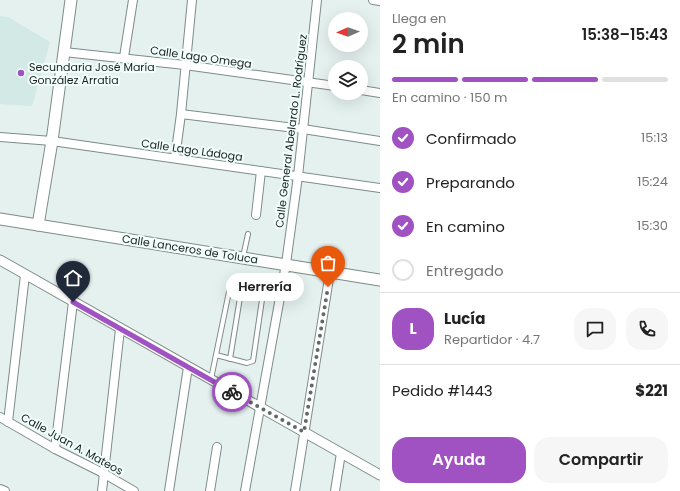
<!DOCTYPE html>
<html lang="es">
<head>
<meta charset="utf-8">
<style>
  :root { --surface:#fff; --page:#f6f6f6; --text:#222; --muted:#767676; --line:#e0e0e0; --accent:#a052c3 }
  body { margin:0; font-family:Poppins,sans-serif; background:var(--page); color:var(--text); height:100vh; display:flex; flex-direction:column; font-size:15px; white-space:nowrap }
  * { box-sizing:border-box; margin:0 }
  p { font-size:13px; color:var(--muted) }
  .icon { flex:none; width:22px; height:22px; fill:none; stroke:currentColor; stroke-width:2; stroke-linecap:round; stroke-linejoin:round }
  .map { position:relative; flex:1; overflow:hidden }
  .sheet { display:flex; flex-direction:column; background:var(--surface); width:300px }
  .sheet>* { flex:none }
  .needle { width:26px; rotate:268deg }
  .tools { position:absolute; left:328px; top:12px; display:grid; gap:8px }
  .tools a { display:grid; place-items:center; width:40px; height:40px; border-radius:50%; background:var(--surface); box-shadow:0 4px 16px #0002; font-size:20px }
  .pin { position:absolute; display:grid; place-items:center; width:34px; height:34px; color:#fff; margin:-41px -17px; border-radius:50% 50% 50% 0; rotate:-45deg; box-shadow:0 0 4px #0007 }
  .pin .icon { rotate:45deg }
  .courier { position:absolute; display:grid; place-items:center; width:40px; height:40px; margin:-20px; border:3px solid #a052c3; border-radius:50%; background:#fff; color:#222; box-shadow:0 1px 5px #0007 }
  .bubble { position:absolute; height:28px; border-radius:14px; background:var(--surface); box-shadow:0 4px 16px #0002; font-size:13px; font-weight:600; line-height:28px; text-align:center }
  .headline em { font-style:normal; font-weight:600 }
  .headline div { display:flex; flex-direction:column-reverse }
  .headline { display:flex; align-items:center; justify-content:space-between; height:68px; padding:0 12px }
  h1 { font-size:26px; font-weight:600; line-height:30px }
  .bar { display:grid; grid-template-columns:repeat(4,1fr); gap:6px 4px; align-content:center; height:48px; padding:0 12px }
  .bar i { height:5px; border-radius:3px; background:var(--line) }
  .bar .on { background:var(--accent) }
  .bar p { grid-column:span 4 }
  .line { display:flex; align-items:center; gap:10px; padding:0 12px; border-top:1px solid var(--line) }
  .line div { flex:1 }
  .round { display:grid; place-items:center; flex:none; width:42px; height:42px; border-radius:16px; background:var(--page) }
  ol { padding:0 12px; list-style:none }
  li { display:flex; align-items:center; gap:12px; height:44px }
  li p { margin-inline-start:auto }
  li .icon { padding:4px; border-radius:50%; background:var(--accent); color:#fff; stroke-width:4 }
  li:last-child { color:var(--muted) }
  li i { width:22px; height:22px; border:2px solid var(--line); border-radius:50% }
  .primary-button { display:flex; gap:8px; margin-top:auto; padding:8px 12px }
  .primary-button a { flex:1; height:46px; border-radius:16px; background:var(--accent); color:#fff; font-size:16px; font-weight:600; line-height:46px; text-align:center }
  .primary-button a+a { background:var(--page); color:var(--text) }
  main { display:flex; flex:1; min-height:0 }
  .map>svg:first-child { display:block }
  .built { fill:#d2e9e5 }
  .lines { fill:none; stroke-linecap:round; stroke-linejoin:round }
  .service-casing { stroke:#7e8b88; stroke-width:6 }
  .minor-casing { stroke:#7e8b88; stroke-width:10 }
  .tertiary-casing { stroke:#7e8b88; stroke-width:11 }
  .secondary-casing { stroke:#7e8b88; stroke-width:13 }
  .service { stroke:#fff; stroke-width:4 }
  .minor { stroke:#fff; stroke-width:8 }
  .tertiary { stroke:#fff; stroke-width:9 }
  .secondary { stroke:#fff; stroke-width:11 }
  .done { stroke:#626a68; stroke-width:4; stroke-dasharray:0 7.2 }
  .route { stroke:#a052c3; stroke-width:5 }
  .poi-dot { fill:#a052c3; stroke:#f1fffc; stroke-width:1.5 }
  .labels { text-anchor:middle; stroke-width:4; stroke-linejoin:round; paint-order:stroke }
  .street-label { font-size:11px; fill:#1c2120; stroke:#f1fffc }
  .poi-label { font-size:11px; fill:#1c2120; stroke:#f1fffc; text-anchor:start }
</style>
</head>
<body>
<main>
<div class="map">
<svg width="380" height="491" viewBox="0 0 380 491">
  <rect width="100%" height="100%" fill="#e4f1ef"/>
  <!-- built -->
  <polygon class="built" points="0,16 8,17 50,42 32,106 0,104"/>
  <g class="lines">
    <!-- service casing -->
    <g class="service-casing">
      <g id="service">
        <polyline points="243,257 248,234"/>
        <polyline points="230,359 243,279"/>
        <polyline points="211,379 231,282 235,279 260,281 264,286 253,361 247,363 216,355"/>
      </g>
    </g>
    <!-- minor casing -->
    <g class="minor-casing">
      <g id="minor">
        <polyline points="373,0 380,1"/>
        <polyline points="64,52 185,65 335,86"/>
        <polyline points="124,57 133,0"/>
        <polyline points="361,90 380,93"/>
        <polyline points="181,114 303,129 380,141"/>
        <polyline points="0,137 52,141 380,188"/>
        <polyline points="175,158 181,114 192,0"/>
        <polyline points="256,215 261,171"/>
        <polyline points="0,417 55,449 103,473 134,491"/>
        <polyline points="8,422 25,275"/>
        <polyline points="55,449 73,302"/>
        <polyline points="0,489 5,491"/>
        <polyline points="102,491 120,329"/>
        <polyline points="169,491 188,367"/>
        <polyline points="210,491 217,447"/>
        <polyline points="245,491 286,264 298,176 317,0"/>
        <polyline points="295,491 330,272"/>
        <polyline points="335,491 341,453"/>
      </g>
    </g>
    <!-- tertiary casing -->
    <g class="tertiary-casing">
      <polyline id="tertiary" points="0,260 380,475"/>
    </g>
    <!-- secondary casing -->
    <g class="secondary-casing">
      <g id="secondary">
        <polyline points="0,219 380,280"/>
        <polyline points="38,225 52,141 71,0"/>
      </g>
    </g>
    <!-- service -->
    <use href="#service" class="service"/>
    <!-- minor -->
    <use href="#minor" class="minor"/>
    <!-- tertiary -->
    <use href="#tertiary" class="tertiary"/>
    <!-- secondary -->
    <use href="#secondary" class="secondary"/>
  </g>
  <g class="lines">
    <!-- done -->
    <polyline class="done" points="232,392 304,432 328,287"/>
    <!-- route -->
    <polyline class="route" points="73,302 232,392"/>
  </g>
  <!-- markers -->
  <circle class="poi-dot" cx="21" cy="73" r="4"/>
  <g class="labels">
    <!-- street labels -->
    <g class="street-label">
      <text transform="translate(201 57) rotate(8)" y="4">Calle Lago Omega</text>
      <text transform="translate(291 131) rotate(-83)" y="4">Calle General Abelardo L. Rodríguez</text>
      <text transform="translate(192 150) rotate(8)" y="4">Calle Lago Ládoga</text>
      <text transform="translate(190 249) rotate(9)" y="4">Calle Lanceros de Toluca</text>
      <text transform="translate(72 444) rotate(29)" y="4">Calle Juan A. Mateos</text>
    </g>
    <!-- poi labels -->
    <g class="poi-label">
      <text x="29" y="71">Secundaria José María<tspan x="29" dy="13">González Arratia</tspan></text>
    </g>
  </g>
</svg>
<div class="tools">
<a><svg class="needle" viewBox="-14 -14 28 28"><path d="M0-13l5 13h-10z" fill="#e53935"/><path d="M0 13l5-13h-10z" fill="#767676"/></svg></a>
<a><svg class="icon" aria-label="layers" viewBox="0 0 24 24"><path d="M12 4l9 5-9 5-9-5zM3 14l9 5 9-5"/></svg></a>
</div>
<div class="pin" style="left:328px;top:287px;background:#ea580c"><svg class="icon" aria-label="bag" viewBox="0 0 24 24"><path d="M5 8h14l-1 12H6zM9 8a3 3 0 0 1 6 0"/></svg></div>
<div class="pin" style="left:73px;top:302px;background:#1f2937"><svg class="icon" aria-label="home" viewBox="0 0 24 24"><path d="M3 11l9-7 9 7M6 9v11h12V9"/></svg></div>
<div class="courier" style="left:232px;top:392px"><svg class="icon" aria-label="bike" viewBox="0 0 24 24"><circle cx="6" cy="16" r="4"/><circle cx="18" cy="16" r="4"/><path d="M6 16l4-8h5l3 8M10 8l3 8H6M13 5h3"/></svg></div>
<div class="bubble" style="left:226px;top:273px;width:78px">Herrería</div>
</div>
<section class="sheet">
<div class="headline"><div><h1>2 min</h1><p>Llega en</p></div><em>15:38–15:43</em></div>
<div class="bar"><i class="on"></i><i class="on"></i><i class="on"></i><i></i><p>En camino · 150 m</p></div>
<ol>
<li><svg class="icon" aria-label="check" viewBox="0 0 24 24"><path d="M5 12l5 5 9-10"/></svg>Confirmado<p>15:13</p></li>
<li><svg class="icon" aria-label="check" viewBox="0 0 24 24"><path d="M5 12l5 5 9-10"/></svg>Preparando<p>15:24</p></li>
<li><svg class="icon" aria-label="check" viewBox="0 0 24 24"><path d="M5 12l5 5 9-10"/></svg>En camino<p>15:30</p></li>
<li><i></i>Entregado</li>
</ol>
<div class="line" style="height:72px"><b class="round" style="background:var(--accent);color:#fff">L</b><div><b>Lucía</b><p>Repartidor · 4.7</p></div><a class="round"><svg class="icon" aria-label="chat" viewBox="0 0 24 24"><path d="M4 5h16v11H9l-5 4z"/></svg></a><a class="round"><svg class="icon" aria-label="phone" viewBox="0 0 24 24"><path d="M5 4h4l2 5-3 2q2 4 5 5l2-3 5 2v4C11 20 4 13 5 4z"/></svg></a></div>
<div class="line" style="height:52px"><div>Pedido #1443</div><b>$221</b></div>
<div class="primary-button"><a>Ayuda</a><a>Compartir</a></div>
</section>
</main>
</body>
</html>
